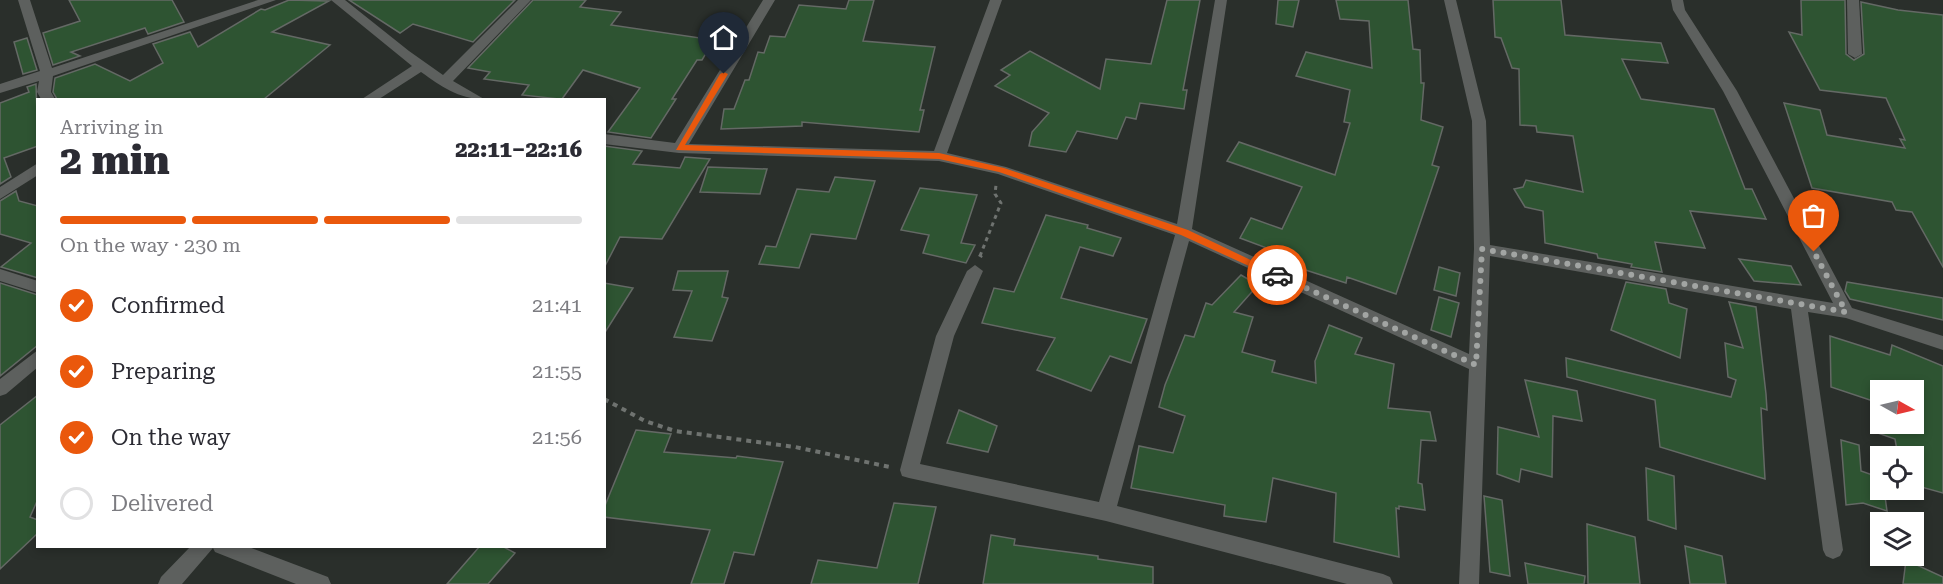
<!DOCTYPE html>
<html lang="en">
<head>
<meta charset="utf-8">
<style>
  :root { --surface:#fff; --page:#f2f2f3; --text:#2b2b33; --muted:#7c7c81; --line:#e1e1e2; --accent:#ea580c }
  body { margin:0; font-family:"Roboto Serif",serif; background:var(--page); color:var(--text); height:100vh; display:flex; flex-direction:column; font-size:22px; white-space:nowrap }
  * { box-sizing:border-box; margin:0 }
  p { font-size:20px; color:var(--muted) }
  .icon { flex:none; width:33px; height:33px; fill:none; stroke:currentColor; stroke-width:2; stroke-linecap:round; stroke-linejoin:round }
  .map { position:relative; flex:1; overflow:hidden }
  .panel { position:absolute; left:36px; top:98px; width:570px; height:450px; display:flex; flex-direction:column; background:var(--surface); border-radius:0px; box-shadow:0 3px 9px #0003 }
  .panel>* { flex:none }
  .needle { width:39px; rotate:98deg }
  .controls { position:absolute; left:1870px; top:380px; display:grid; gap:12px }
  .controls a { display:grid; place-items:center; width:54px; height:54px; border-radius:0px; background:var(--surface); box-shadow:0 3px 9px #0003; font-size:30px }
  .pin { position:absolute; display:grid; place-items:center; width:51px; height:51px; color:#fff; margin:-62px -26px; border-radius:50% 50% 50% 0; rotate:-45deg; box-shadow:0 0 6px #0007 }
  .pin .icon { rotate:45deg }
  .courier { position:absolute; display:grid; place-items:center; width:60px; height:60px; margin:-30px; border:4px solid #ea580c; border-radius:50%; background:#fff; color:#222; box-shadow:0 2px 8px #0007 }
  .overview em { font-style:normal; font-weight:800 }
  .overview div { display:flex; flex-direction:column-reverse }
  .overview { display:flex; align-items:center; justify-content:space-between; height:102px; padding:0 24px }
  h1 { font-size:39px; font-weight:800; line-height:45px }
  .bar { display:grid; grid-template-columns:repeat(4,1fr); gap:9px 6px; align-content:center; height:72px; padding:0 24px }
  .bar i { height:8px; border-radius:4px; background:var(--line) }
  .bar .active { background:var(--accent) }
  .bar p { grid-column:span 4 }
  ol { padding:0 24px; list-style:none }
  li { display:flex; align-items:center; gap:18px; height:66px }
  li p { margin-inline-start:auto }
  li .icon { padding:6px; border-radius:50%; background:var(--accent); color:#fff; stroke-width:4 }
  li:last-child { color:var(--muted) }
  li i { width:33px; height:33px; border:3px solid var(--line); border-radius:50% }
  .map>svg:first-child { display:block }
  .building { fill:#2e5432; stroke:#646965; stroke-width:1.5; fill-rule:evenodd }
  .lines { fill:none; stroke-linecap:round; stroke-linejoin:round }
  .path-far1 { stroke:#6f7370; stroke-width:3; stroke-dasharray:4 4; stroke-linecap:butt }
  .path { stroke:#6f7370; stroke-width:4; stroke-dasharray:5 5; stroke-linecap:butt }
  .minor { fill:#5d605e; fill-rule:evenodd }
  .route { fill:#ea580c }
  .done { stroke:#a2a5a3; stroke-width:6; stroke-dasharray:0 10.8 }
</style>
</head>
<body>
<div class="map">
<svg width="1943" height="584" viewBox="0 0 1943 584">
  <rect width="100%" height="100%" fill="#2a2f2b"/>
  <!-- building -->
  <g class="building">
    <polygon points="69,0 172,0 184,22 148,34 145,28 71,52 80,56 53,65 43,33 80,21"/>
    <polygon points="289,0 329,1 272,32 330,45 264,99 57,99 53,92 55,78 95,64 130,81 163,63 153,44 190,32 198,47 261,9 265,10"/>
    <polygon points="349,0 515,0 473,42 413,24 400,33"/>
    <polygon points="533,0 586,0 580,7 621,12 611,25 714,40 702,60 697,60 672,99 676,99 651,138 608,132 640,88 583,70 562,99 559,99 522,95 529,85 484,79 490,72 468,68"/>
    <polygon points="849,0 874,0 863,41 935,47 920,110 924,110 919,132 802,122 802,126 721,129 724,109 734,109 745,80 749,80 758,52 764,53 770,36 785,37 799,5 846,9"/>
    <polygon points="1167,0 1200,0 1183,90 1187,90 1184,109 1140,103 1136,119 1126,117 1117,139 1077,131 1066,152 1029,146 1032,132 1049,113 995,86 1010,75 1001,70 1030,51 1100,89 1106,59 1151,64"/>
    <polygon points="1278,0 1299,0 1293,27 1276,24"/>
    <polygon points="1336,0 1408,0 1413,49 1420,50 1421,83 1424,83 1421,120 1443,127 1432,165 1439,167 1396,294 1347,277 1346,283 1293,266 1296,259 1240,238 1251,218 1282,229 1302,187 1227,161 1239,142 1335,175 1350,123 1344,122 1350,90 1296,76 1306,52 1372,68 1369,21 1340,19"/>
    <polygon points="1493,0 1561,0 1565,35 1661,43 1668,63 1622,59 1641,99 1714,109 1745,189 1752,189 1766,219 1690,211 1705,248 1655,242 1662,272 1631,267 1632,264 1598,258 1597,254 1545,243 1543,211 1525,207 1514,189 1523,187 1526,180 1583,192 1573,136 1537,132 1536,126 1520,125 1519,69 1512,68 1501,38 1495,37"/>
    <polygon points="1801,0 1845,0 1846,54 1854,60 1864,54 1861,2 1898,10 1943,15 1943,267 1912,212 1896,210 1892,202 1812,188 1784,103 1820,110 1827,135 1905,148 1900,139 1905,140 1886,98 1820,90 1789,32 1802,35"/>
    <polygon points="27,38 37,70 23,74 14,42"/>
    <polygon points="36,84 38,146 4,158 11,177 0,184 0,103 29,92 27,87"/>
    <polygon points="604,146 642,151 633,164 680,168 685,157 710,159 662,239 620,237 604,268"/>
    <polygon points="708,167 767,169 760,194 700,192"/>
    <polygon points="835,177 875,181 856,239 811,234 799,268 759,264 766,246 776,247 797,189 829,192"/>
    <polygon points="920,188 977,195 961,243 975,245 966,263 923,253 929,235 901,230"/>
    <polygon points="16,191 19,201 38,206 38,278 1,267 31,243 0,234 0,201"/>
    <polygon points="1046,215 1088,225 1087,228 1121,238 1113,256 1080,247 1061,298 1147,319 1131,363 1110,356 1091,391 1037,370 1055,338 982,323 994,288 1014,292"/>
    <polygon points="1739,259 1791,266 1801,285 1754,281"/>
    <polygon points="1439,267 1460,273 1456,296 1434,290"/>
    <polygon points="678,271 728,271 722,297 728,298 712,341 674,337 692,291 673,290"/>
    <polygon points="1241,275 1258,285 1234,312 1253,317 1242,352 1275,361 1272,372 1316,383 1315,361 1329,325 1362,338 1355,354 1394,364 1388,408 1430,412 1436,441 1421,440 1418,483 1422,484 1425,510 1399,506 1399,509 1396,508 1399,557 1334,542 1336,493 1273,478 1266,522 1224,516 1225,505 1131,488 1139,446 1173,453 1185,416 1159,407 1165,385 1185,335 1194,337 1206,303 1212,305"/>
    <polygon points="1626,282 1666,289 1669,303 1687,309 1680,358 1611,330"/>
    <polygon points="1847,282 1943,298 1943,320 1850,299 1845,291"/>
    <polygon points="0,283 38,295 38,345 0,376"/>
    <polygon points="604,283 633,288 604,334"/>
    <polygon points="1439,297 1459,303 1451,337 1431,330"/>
    <polygon points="1729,302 1756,307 1766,394 1767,410 1761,408 1765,479 1660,447 1655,400 1567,377 1566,358 1731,397 1736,380 1728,377 1725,343 1743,348"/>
    <path d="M1830,336l60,19 2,-10 51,21v127l-29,-8v-29h-16l-3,-17 -23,-8 4,-29 -45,-15zM1881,390h33v33h-33z"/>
    <polygon points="1525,380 1577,391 1582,421 1553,416 1552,477 1521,469 1519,482 1497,474 1498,427 1539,437"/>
    <polygon points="38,395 38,499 30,517 38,520 38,533 0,569 0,425"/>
    <polygon points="959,410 997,426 988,452 947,443"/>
    <polygon points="636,430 671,434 664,452 736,458 737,456 783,462 754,555 734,552 724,584 691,584 710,530 604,517 604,508"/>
    <polygon points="1841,440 1859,445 1861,471 1881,478 1881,489 1884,489 1887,511 1863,503 1846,505"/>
    <polygon points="1646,468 1674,476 1676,529 1648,520"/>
    <polygon points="1484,496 1502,500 1510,576 1490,572"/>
    <polygon points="894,503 936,507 918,584 811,584 818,560 877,568"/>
    <polygon points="1587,524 1635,537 1640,584 1588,584"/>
    <polygon points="991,535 1015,539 1014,545 1098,556 1098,559 1153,567 1153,584 983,584"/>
    <polygon points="480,546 502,546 515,553 488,584 447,584"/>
    <polygon points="1685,546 1722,556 1726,584 1690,584"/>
    <polygon points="1906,560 1943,577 1943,584 1903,584"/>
    <polygon points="1525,563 1585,576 1584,584 1528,584"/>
  </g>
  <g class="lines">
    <!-- path-far1 -->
    <polyline class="path-far1" points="980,256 1001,203 995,194 996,185"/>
    <!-- path -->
    <g class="path">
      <polyline points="980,257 981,255"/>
      <polyline points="604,399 645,421 675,431 795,447 890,467"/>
    </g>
    <!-- minor -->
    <g class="minor">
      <polygon points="18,0 30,0 52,68 258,0 276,0 53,76 51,92 55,99 41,99 37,92 39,81 0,93 0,84 40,71"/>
      <path d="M331,0h14l64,51 34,24 75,-75h13l-78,81 31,18c-26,0 -43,-13 -63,-27l-42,27h-17l50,-33z"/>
      <polygon points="763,0 775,0 689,144 934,151 990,0 1002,0 947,153 1006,167 1177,224 1215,0 1227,0 1192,229 1469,354 1474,249 1472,121 1444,0 1456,0 1486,121 1490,245 1833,303 1723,91 1673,10 1671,0 1683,0 1685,10 1737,91 1852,308 1943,336 1943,350 1846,318 1808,312 1843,550 1840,556 1833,559 1826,556 1823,550 1791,309 1490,256 1479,584 1459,584 1469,369 1189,241 1117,506 1383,574 1390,577 1393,584 1347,584 1106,521 909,478 902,476 900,470 936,336 967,271 975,265 983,271 954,336 920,464 1099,502 1175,235 998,174 939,161 679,153 604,144 604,134 675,143"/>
      <polygon points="1847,0 1859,0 1862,54 1855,58 1848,54"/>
      <polygon points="38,163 38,175 0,199 0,187"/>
      <polygon points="0,269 38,281 38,293 0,281"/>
      <polygon points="38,350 38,367 6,394 0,396 0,379"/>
      <polygon points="191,546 246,546 328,577 331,584 296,584 215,552 213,548 182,584 158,584 161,577"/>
    </g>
  </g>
  <!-- route -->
  <polygon class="route" points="724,72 728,74 685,145 939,153 1004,168 1188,230 1282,275 1273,277 1181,235 999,172 939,159 676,150 720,74"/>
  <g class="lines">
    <!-- done -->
    <polyline class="done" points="1277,275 1476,365 1482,249 1846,312 1814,252"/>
  </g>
</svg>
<div class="controls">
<a><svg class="needle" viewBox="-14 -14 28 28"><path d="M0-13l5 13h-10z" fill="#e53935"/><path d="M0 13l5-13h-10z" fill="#7c7c81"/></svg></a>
<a><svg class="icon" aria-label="locate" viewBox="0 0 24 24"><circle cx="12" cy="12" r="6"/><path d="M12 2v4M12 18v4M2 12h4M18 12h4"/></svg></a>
<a><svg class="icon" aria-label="layers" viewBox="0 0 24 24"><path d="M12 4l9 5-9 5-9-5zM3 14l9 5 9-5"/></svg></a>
</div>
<div class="pin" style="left:1814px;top:252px;background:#ea580c"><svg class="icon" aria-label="bag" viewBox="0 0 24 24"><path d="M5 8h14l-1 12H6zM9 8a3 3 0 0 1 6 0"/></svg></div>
<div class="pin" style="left:724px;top:74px;background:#1f2937"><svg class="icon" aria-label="home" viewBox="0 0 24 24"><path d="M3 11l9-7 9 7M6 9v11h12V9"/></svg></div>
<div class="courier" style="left:1277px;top:275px"><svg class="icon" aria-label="car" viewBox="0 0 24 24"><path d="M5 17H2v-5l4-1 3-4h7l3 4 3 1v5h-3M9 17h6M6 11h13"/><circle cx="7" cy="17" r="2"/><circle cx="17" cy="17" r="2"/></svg></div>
<section class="panel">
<div class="overview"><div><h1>2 min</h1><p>Arriving in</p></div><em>22:11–22:16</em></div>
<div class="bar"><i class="active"></i><i class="active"></i><i class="active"></i><i></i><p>On the way · 230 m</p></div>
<ol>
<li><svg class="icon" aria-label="check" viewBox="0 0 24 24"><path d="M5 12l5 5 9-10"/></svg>Confirmed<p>21:41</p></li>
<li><svg class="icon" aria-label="check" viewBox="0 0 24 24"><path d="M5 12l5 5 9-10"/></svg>Preparing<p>21:55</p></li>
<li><svg class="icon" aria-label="check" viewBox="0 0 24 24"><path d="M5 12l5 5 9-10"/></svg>On the way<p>21:56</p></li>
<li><i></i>Delivered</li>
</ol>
</section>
</div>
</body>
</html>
